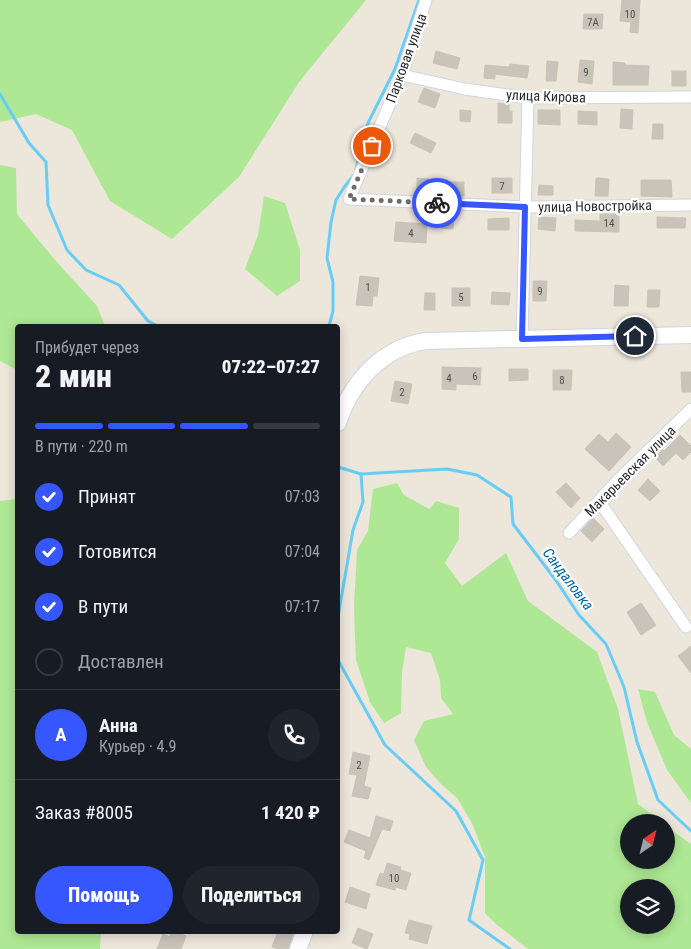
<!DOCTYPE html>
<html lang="ru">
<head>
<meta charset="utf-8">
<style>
  :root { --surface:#171b24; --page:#20242c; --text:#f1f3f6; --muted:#9ea1a6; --line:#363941; --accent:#3656ff }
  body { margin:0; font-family:"Roboto Condensed",sans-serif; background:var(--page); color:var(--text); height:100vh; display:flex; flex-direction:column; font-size:19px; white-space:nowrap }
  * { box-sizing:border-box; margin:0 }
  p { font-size:16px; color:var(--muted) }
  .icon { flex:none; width:28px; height:28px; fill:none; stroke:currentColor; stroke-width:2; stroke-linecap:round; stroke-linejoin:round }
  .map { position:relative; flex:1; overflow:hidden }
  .drawer { position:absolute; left:15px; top:324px; width:325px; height:610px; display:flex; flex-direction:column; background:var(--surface); border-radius:5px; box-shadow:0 2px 12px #0003 }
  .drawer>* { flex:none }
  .needle { width:32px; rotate:35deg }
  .controls { position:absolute; left:620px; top:814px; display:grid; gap:10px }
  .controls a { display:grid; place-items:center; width:55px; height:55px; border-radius:50%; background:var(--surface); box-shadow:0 2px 12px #0003; font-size:25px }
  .pin { position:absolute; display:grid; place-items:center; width:42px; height:42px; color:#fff; margin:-21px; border:2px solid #fff; border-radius:50%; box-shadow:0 1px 5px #0007 }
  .courier { position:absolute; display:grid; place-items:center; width:50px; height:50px; margin:-25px; border:4px solid #3656ff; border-radius:50%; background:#fff; color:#222; box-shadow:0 1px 6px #0007 }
  .headline em { font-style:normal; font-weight:800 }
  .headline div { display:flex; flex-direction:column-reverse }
  .headline { display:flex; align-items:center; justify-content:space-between; height:85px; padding:0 20px }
  h1 { font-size:32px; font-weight:800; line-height:38px }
  .bar { display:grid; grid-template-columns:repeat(4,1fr); gap:8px 5px; align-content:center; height:60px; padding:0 20px }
  .bar i { height:6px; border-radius:4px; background:var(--line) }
  .bar .selected { background:var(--accent) }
  .bar p { grid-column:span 4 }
  .line { display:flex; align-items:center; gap:12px; padding:0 20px; border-top:1px solid var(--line) }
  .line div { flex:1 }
  .round { display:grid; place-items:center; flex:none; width:52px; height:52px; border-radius:26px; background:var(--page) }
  ol { padding:0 20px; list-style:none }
  li { display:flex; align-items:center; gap:15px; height:55px }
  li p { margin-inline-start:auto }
  li .icon { padding:5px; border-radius:50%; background:var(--accent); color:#fff; stroke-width:4 }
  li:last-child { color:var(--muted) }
  li i { width:28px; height:28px; border:2px solid var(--line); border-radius:50% }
  .cta { display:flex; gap:10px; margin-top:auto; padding:10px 20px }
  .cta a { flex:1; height:58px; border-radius:30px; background:var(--accent); color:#fff; font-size:20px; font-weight:800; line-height:58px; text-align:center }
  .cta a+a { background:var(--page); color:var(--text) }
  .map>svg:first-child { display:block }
  .green { fill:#aee894; fill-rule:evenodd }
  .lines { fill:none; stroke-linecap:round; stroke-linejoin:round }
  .stream { stroke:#67cdf7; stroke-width:3 }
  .building { fill:#c8c4ba; stroke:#c9c2b5 }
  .street-casing { stroke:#d0d4e4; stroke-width:13 }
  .secondary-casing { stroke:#d0d4e4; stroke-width:18 }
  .street { stroke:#fff; stroke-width:11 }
  .secondary { stroke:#fff; stroke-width:16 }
  .done { stroke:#6e6c68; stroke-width:5; stroke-dasharray:0 9 }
  .route { stroke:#3656ff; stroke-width:6 }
  .labels { text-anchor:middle; stroke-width:4.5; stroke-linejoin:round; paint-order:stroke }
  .number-label { font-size:11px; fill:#52504e }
  .street-label { font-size:14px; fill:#2a2a2a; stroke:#fff }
  .water-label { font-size:15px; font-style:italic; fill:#0469a4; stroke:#fff }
</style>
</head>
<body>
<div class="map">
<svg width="691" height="949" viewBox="0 0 691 949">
  <rect width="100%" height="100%" fill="#ede6db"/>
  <!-- green -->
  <g class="green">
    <polygon points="0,0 366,0 299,82 239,177 172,239 110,201 72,130 36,114 0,122"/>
    <polygon points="0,165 16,168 17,214 55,260 97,306 105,326 18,326 17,370 0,361"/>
    <polygon points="264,196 285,203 300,250 300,281 277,296 245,269 258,235"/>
    <path d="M397,483l7,12 25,14 7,-8 23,7v31l-14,24 17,23 44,-33 22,48 69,51 21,57 20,95 24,18h-33v38h37v-34l25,18v105h-163l-32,-25 -11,-11v-56l-13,-34 -15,-25 -16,-14 -15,-17 -12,-27 10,-19 29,-7 -12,-16 -1,-18 -9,-27 -25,-6 -4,25 -1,41 -17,10 -14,-21 -14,-42 -1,-23 -1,-32 3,-55 11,-19 5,-42zM629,888h37v37h-37z"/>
    <polygon points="17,499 18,931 101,931 100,949 0,949 0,501"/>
    <polygon points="638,689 655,692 674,735 691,749 691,803 667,770 647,722"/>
  </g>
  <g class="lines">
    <!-- stream -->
    <g class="stream">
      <polyline points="0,94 29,143 46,162 48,205 67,250 86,270 119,285 148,321 158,326"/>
      <polyline points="356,169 368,123 395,69 419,0"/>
      <polyline points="329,326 333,311 333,282 327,258 331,222 336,200 345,186 354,175"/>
      <polyline points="338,467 361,474 447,469 477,475 511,497 513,524 555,579 579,615 606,644 624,687 637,742 658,800 691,831"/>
      <polyline points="338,617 353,530 363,502 361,474"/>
      <polyline points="338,660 385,745 456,811 483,860 469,920 510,949"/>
    </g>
  </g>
  <!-- building -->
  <g class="building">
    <polygon points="622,0 640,0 638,33 630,32 631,22 620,21"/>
    <polygon points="584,14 603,14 602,29 583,29"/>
    <polygon points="436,51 460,58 457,69 433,63"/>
    <polygon points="580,60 594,61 592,84 578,82"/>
    <polygon points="547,61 558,62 556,81 546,81"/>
    <polygon points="613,62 625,63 625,65 649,66 648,85 613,85"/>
    <polygon points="510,64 529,66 527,78 495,74 495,79 484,78 485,65 509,67"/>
    <rect x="672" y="71" width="14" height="15"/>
    <polygon points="424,88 440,94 435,108 418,102"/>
    <polygon points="498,103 509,104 509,111 512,111 512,123 498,123"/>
    <polygon points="621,109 633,110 632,129 620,128"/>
    <polygon points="460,110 471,111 470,122 460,121"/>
    <polygon points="538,110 560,110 560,125 538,124"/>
    <polygon points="578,111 597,112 597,125 578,124"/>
    <polygon points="653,124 663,124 663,139 652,139"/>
    <polygon points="415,133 436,143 431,153 410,143"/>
    <polygon points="417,178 429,179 429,194 417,194"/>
    <rect x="492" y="178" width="20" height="15"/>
    <polygon points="596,178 609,179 608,196 595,196"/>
    <polygon points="641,180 671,180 672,197 641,196"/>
    <polygon points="447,182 464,182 464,196 446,196"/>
    <polygon points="539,185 553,186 553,195 538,195"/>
    <polygon points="600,214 619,214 619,232 575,231 575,220 600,221"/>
    <polygon points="441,217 454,218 453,229 441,228"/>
    <polygon points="539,217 556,218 555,231 538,229"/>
    <polygon points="657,217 686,218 685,228 657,228"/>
    <polygon points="509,218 509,230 488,230 488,219"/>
    <polygon points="396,222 427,224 426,243 394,241"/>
    <polygon points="360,276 379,278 377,296 373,296 372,306 356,305"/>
    <polygon points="533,281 547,281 546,301 533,301"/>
    <polygon points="615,285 629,286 628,306 614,306"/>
    <rect x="452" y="288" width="18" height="18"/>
    <polygon points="648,290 660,290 659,307 647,307"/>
    <polygon points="492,292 510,293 509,305 491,304"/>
    <polygon points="425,293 435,293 435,310 424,310"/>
    <polygon points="442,367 481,368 480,385 456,384 456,390 442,389"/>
    <polygon points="509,369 528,369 528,380 509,381"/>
    <polygon points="553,370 572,370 571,390 553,390"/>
    <polygon points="681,372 691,372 691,392 682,392"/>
    <polygon points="395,381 412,384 408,404 391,401"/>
    <polygon points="616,433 631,447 609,471 585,449 599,434 608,442"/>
    <polygon points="680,435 691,446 691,452 683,460 676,453 663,466 654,456 661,449 664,451"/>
    <polygon points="648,479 660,491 650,501 638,490"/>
    <polygon points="566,483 580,498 571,508 556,492"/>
    <polygon points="593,518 604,529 592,542 581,531"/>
    <polygon points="641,603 656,625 641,635 627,612"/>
    <polygon points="691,646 691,673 678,656"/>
    <polygon points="353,752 370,756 364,786 371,788 368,799 352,796 357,775 349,774"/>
    <polygon points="376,816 393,821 390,831 382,829 369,860 364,858 366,851 344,842 349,830 370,838"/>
    <polygon points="387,863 401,867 400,870 411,873 406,890 396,887 395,890 376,885 380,873 384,874"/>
    <polygon points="350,887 370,894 366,909 345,902"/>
    <polygon points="409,920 432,926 427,944 409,939 410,934 405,933"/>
    <polygon points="358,928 373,934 367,949 352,943"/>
    <polygon points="172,931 186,936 181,949 157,949 163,934 170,937"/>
    <polygon points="278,931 294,931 288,949 279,949 272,947"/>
  </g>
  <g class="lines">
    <!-- street casing -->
    <g class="street-casing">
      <g id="street">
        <polyline points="426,0 402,75 349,199 525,207 691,205"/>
        <polyline points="402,75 465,89 528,98 691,97"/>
        <polyline points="522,339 528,98"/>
        <polyline points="599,501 686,627"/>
        <polyline points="569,533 617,481 691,409"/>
      </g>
    </g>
    <!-- secondary casing -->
    <g class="secondary-casing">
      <g id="secondary">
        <path d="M338,423c13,-41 44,-75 87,-82l266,-6"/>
        <polyline points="298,949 305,931"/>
      </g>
    </g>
    <!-- street -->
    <use href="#street" class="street"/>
    <!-- secondary -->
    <use href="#secondary" class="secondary"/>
  </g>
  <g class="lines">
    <!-- done -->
    <polyline class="done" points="372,146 349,199 437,203"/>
    <!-- route -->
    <polyline class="route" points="437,203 525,207 522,339 635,336"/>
  </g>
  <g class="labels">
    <!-- number labels -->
    <g class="number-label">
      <text x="630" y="18">10</text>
      <text x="593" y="26">7А</text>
      <text x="586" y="76">9</text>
      <text x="502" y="190">7</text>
      <text x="609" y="227">14</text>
      <text x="411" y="237">4</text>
      <text x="368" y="291">1</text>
      <text x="540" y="295">9</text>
      <text x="461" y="301">5</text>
      <text x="475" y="380">6</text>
      <text x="449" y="382">4</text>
      <text x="562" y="384">8</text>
      <text x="402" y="396">2</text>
      <text x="359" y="769">2</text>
      <text x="394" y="882">10</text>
    </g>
    <!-- street labels -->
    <g class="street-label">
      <text transform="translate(406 58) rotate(-70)" y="5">Парковая улица</text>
      <text transform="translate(546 96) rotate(2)" y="5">улица Кирова</text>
      <text transform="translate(595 206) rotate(-1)" y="5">улица Новостройка</text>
      <text transform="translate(630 471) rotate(-45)" y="5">Макарьевская улица</text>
    </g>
    <!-- water labels -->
    <g class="water-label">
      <text transform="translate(568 579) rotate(53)" y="5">Сандаловка</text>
    </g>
  </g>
</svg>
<div class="controls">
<a><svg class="needle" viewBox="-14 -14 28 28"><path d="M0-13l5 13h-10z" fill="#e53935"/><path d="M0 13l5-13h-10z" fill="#9ea1a6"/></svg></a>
<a><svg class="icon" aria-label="layers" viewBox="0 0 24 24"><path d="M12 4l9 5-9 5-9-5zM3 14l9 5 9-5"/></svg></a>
</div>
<div class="pin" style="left:372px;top:146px;background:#ea580c"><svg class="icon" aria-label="bag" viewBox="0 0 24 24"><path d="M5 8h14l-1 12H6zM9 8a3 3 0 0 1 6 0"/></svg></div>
<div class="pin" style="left:635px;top:336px;background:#1f2937"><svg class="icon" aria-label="home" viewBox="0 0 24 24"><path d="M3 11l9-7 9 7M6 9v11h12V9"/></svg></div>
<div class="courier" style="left:437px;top:203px"><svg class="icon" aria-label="bike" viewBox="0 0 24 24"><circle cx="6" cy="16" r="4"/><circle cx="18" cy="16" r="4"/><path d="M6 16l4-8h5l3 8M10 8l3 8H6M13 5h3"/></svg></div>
<section class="drawer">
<div class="headline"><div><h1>2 мин</h1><p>Прибудет через</p></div><em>07:22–07:27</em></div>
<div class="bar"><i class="selected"></i><i class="selected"></i><i class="selected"></i><i></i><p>В пути · 220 m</p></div>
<ol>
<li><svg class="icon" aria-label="check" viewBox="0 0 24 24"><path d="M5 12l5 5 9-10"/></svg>Принят<p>07:03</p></li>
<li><svg class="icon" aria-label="check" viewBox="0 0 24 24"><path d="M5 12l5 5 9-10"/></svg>Готовится<p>07:04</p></li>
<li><svg class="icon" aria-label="check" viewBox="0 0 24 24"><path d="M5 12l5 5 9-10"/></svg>В пути<p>07:17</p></li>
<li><i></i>Доставлен</li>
</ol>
<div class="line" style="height:90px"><b class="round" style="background:var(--accent);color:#fff">А</b><div><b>Анна</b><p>Курьер · 4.9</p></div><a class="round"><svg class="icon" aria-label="phone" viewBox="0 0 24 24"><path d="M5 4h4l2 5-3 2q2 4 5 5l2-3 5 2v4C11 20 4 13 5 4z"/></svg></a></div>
<div class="line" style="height:65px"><div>Заказ #8005</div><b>1 420 ₽</b></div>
<div class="cta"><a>Помощь</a><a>Поделиться</a></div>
</section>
</div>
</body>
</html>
